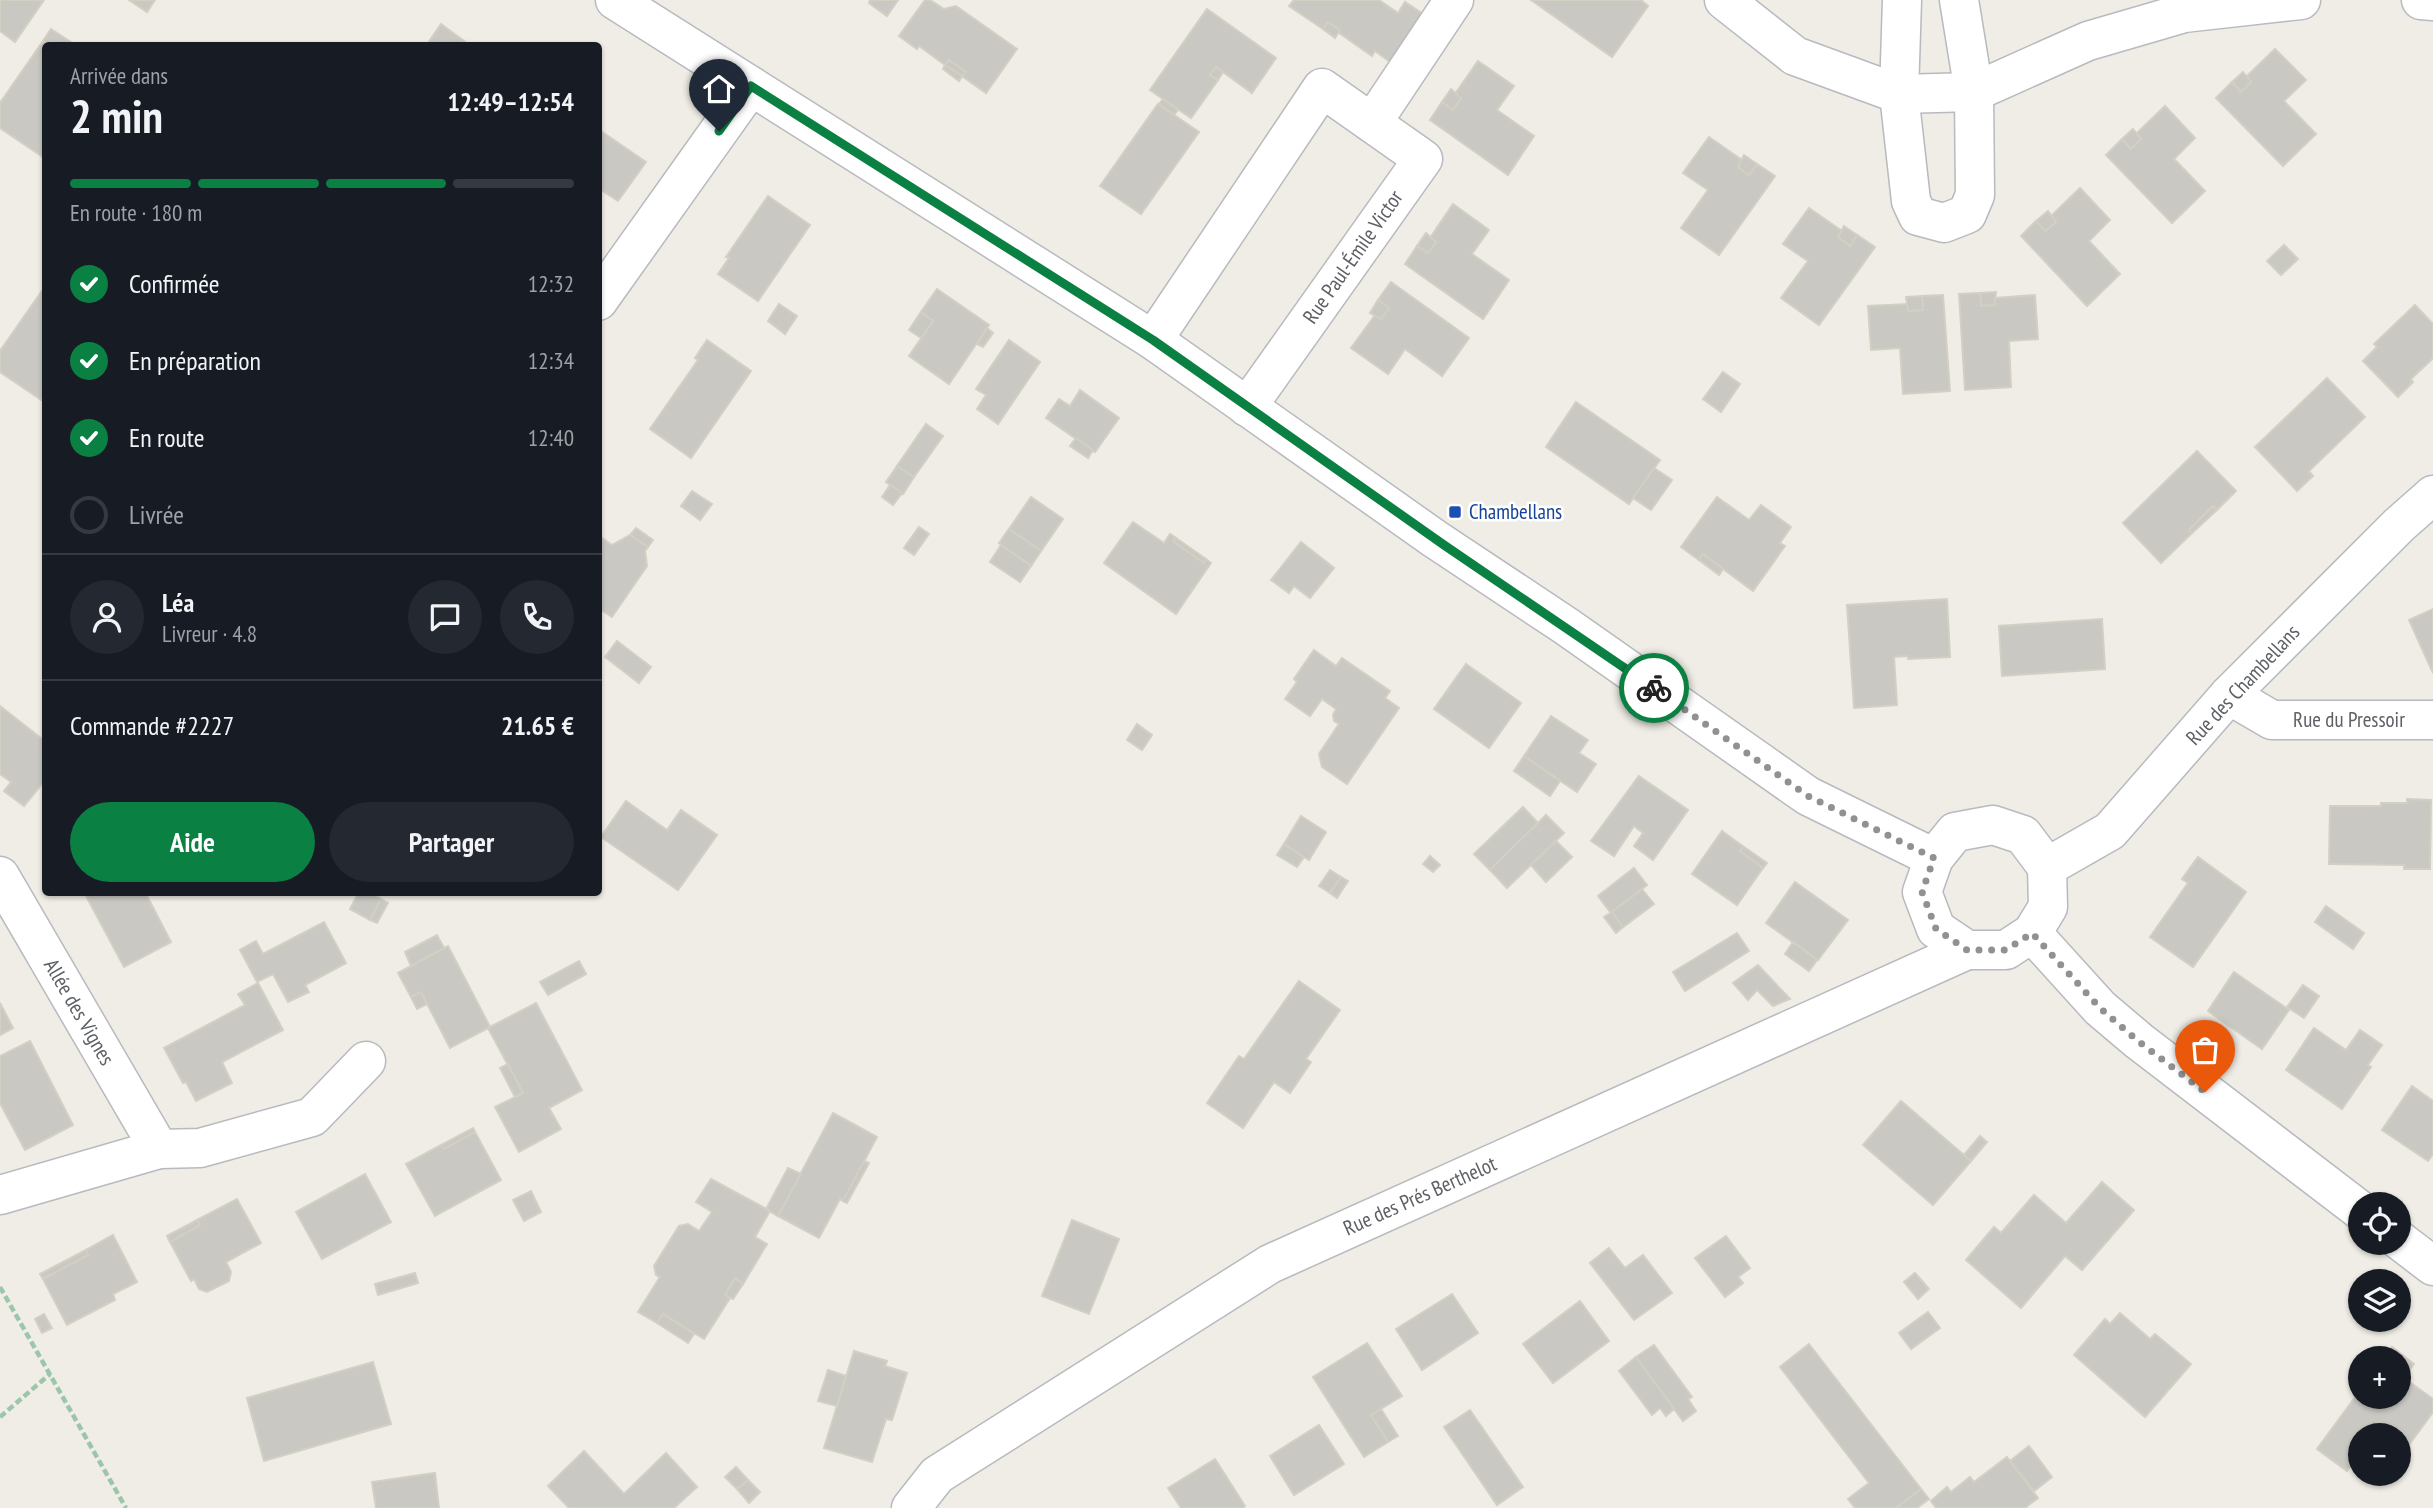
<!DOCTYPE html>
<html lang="fr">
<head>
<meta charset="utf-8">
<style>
  :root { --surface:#171b24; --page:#242831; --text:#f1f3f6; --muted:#9ea1a6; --line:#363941; --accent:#0b8043 }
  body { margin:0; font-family:"PT Sans Narrow",sans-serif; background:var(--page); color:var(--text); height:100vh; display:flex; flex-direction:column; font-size:26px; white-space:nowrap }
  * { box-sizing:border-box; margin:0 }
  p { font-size:23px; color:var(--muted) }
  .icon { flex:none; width:38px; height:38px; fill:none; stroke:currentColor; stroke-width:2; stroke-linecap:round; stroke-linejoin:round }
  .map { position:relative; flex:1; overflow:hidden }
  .details { position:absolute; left:42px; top:42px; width:560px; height:854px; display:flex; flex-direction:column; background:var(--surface); border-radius:7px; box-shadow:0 2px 5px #0004 }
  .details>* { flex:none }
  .tools { position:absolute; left:2348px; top:1192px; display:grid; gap:14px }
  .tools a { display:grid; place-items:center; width:63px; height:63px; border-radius:50%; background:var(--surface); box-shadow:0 2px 5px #0004; font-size:35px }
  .pin { position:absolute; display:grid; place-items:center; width:60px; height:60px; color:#fff; margin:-72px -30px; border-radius:50% 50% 50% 0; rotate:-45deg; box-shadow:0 0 7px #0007 }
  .pin .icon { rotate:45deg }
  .courier { position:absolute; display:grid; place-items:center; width:70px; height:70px; margin:-35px; border:5px solid #0b8043; border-radius:50%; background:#fff; color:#222; box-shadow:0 2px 9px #0007 }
  .summary em { font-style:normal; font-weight:800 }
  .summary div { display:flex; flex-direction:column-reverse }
  .summary { display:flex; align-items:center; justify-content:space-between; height:119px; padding:0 28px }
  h1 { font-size:46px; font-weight:800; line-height:52px }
  .bar { display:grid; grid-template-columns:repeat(4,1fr); gap:10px 7px; align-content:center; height:84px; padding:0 28px }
  .bar i { height:9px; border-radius:5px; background:var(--line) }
  .bar .selected { background:var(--accent) }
  .bar p { grid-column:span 4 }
  .line { display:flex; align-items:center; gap:18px; padding:0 28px; border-top:2px solid var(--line) }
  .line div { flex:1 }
  .round { display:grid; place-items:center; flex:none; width:74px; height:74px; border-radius:37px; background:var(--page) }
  ol { padding:0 28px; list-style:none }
  li { display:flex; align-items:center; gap:21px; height:77px }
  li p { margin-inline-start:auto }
  li .icon { padding:7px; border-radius:50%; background:var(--accent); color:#fff; stroke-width:4 }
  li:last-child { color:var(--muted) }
  li i { width:38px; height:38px; border:4px solid var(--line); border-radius:50% }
  .button { display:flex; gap:14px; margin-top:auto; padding:14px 28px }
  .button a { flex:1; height:80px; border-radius:42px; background:var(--accent); color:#fff; font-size:28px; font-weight:800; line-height:80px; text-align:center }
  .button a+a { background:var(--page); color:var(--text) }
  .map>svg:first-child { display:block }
  .building { fill:#cac8c2; stroke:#d3cfc3; stroke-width:2 }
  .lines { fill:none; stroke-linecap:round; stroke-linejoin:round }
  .minor-casing { stroke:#b7babe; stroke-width:41 }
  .path { stroke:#9bc6ab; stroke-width:4.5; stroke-dasharray:7 3.5; stroke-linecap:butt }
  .minor { stroke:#fff; stroke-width:38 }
  .done { stroke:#909192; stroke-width:7; stroke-dasharray:0 12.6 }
  .route { stroke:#0b8043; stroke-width:9 }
  .transit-dot { fill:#1a4fb4; stroke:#fff; stroke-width:2.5 }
  .labels { text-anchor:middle; stroke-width:5; stroke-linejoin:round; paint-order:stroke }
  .street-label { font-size:21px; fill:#5d6065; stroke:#fff }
  .transit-label { font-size:21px; fill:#164399; stroke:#fff; text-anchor:start }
</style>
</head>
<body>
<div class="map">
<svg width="2433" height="1508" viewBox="0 0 2433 1508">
  <rect width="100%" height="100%" fill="#efede5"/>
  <!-- building -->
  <g class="building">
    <polygon points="0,0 44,0 15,42 0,31"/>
    <polygon points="129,0 155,0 147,12"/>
    <polygon points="870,0 898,0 887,16 869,3"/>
    <polygon points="925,0 930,0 944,9 956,6 1017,49 986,93 962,76 966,72 949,60 945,65 919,46 917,49 899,36"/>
    <polygon points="1294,0 1379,0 1398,13 1405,2 1426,16 1393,64 1375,51 1372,56 1338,32 1340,30 1328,22 1323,29 1289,6"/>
    <polygon points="1531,0 1641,0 1648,6 1612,57"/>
    <polygon points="1207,9 1276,58 1252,93 1216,67 1210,75 1218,80 1191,118 1150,90"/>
    <polygon points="1328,22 1340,30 1335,38 1323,29"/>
    <polygon points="441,24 471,46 426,46"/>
    <polygon points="51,29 71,42 69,46 49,46 43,41"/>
    <polygon points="43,41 49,46 46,46 46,159 0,128 0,103"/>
    <polygon points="2275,49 2306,80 2284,101 2316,134 2283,166 2216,98 2232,82 2241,92 2251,82 2246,77"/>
    <polygon points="949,60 966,72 962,76 945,65"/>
    <polygon points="1478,61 1514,86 1497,110 1534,136 1508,175 1430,120 1442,102 1453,110 1461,98 1455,94"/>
    <polygon points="945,65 962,76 959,81 943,69"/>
    <polygon points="1216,67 1223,72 1218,80 1210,75"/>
    <polygon points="2243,72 2251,82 2241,92 2232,82"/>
    <polygon points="1451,89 1461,98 1453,110 1442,102"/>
    <polygon points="1163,99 1178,110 1174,115 1159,104"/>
    <polygon points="1158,104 1199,132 1141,214 1100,186"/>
    <polygon points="2165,106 2195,138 2174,159 2205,191 2172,223 2106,155 2122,139 2131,149 2141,139 2137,133"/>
    <polygon points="598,129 646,162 618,201 598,188"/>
    <polygon points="2133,129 2141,139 2131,149 2122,139"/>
    <polygon points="1709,137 1742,160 1738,167 1749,175 1757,164 1775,176 1719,255 1681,228 1708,190 1683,173"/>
    <polygon points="1744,155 1757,164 1749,175 1738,167"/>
    <polygon points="2080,188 2110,220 2089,241 2120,274 2087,306 2021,236 2036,221 2045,231 2056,222 2051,216"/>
    <polygon points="768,196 810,225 758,301 718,274 729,258 726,257"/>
    <polygon points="1453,204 1489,230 1472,254 1509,280 1483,319 1405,264 1417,246 1428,253 1436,242 1430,238"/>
    <polygon points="1809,208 1842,231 1838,237 1850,246 1857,235 1875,247 1819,325 1781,298 1808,261 1783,244"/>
    <polygon points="2048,211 2056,222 2045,231 2036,221"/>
    <polygon points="1844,226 1857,235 1850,246 1838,237"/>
    <polygon points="1426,233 1436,242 1428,253 1417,246"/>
    <polygon points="2284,245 2298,259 2281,275 2267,261"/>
    <polygon points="1391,282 1469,338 1442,376 1405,349 1388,374 1351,348 1375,315 1381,319 1389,308 1378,300"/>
    <polygon points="46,285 46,403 0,372 0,351"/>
    <polygon points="937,289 989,325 949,384 909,356 933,321 921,312"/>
    <polygon points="1996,292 1995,305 1981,306 1980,293"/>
    <polygon points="1980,293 1981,306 1995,305 1995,298 2035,295 2038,339 2009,341 2011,387 1965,390 1959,294"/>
    <polygon points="1943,295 1950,391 1903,394 1900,348 1871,350 1868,306 1908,304 1908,311 1923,310 1922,296"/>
    <polygon points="1922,296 1923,310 1908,311 1906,297"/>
    <polygon points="1378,300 1389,308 1381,319 1370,313"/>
    <polygon points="779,304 797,316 785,334 768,321"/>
    <polygon points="2415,305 2433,324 2433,358 2411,379 2413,382 2398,397 2363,361 2377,347 2374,344"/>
    <polygon points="921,312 933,321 921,338 909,330"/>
    <polygon points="987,328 993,333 983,347 977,344"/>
    <polygon points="707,340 751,371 691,458 650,429 698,360 695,358"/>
    <polygon points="1009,340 1040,362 998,424 977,409 986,395 976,389"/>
    <polygon points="1723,372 1740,384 1721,412 1703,399"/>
    <polygon points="2327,378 2365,417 2309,471 2313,476 2297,491 2255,447"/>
    <polygon points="1080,390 1119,418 1095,452 1046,418 1059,399 1070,406"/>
    <polygon points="1576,402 1660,460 1629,504 1546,447"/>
    <polygon points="926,424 943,436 914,477 897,466"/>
    <polygon points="1076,438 1093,450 1088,458 1070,446"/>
    <polygon points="2197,451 2236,491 2217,510 2213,506 2189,530 2192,533 2161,563 2123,523"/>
    <polygon points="897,466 914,477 903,494 886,482"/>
    <polygon points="1654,468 1672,480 1651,510 1633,498"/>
    <polygon points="890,485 902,493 893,505 882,497"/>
    <polygon points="692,491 712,504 700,520 681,506"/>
    <polygon points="1031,497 1063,519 1041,551 1009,529"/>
    <polygon points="1717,497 1749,520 1761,505 1791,527 1780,543 1785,546 1753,591 1703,554 1699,560 1681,547"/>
    <polygon points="2213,506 2217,510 2192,533 2189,530"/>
    <polygon points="1133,522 1164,543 1170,534 1176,538 1173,541 1204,563 1206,559 1211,563 1176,614 1104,563"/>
    <polygon points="919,527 929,534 914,555 904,548"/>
    <polygon points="636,528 653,540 648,547 630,535"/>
    <polygon points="1009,529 1041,551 1031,566 999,543"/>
    <polygon points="598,535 612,545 630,535 648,547 645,551 647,566 612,617 598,608"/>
    <polygon points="1176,538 1206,559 1204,563 1173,541"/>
    <polygon points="1301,542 1334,568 1310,598 1294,586 1289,593 1271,580"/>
    <polygon points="1001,545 1031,566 1020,582 990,562"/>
    <polygon points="1703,554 1723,569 1719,575 1699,560"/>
    <polygon points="1947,599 1950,657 1908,659 1908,656 1894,657 1897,705 1854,708 1847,605"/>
    <polygon points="2433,609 2433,673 2409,620"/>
    <polygon points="2102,619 2105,669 2002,676 1999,626"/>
    <polygon points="617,641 651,667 639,683 605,657"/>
    <polygon points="1314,650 1336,666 1342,658 1390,691 1385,698 1399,708 1347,784 1322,767 1319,754 1339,724 1334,721 1333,715 1336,709 1322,699 1310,716 1285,699 1297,682 1294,679"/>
    <polygon points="1466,664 1521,703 1489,748 1434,709"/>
    <polygon points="0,706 46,742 46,779 24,806 4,791 11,782 0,774"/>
    <polygon points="1551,716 1588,740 1579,753 1596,764 1577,792 1524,756"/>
    <polygon points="1137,724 1152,735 1142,750 1127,740"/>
    <polygon points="1524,756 1560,781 1550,796 1514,771"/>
    <polygon points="1639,776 1688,810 1653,860 1634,846 1643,833 1634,826 1614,856 1591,841"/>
    <polygon points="2407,799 2431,800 2430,869 2404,869 2404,865 2329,864 2330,806 2381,806 2381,803 2407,803"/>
    <polygon points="626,801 667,830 681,810 717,835 678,890 601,837"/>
    <polygon points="1523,807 1538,823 1490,870 1474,854"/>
    <polygon points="1546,815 1564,833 1507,888 1490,870"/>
    <polygon points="1301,816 1326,832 1309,860 1284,844"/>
    <polygon points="1722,831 1744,847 1740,851 1763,868 1737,905 1692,874"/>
    <polygon points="1556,841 1572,857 1546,882 1531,865"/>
    <polygon points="1284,844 1304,857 1297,867 1277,855"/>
    <polygon points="1744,847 1767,863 1763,868 1740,851"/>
    <polygon points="1430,856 1440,865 1433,872 1423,864"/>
    <polygon points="2198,857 2246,892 2193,967 2150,937 2188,883 2182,879"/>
    <polygon points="1634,868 1647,885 1611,913 1598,896"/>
    <polygon points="1330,870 1341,877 1330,893 1319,886"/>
    <polygon points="1341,877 1348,881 1337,898 1330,893"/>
    <polygon points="1795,882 1848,920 1818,960 1766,923"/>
    <polygon points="1642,889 1654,904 1623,927 1612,912"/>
    <polygon points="84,892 145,892 171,942 124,967"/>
    <polygon points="359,892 369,892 381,899 370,920 350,909"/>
    <polygon points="381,899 388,903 377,923 370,920"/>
    <polygon points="2326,906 2364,933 2353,949 2315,922"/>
    <polygon points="1612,912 1623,927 1616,933 1604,917"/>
    <polygon points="324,922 346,963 305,985 309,992 288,1002 273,974 257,982 240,950 256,941 263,954"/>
    <polygon points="1737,933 1749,951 1685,991 1673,972"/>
    <polygon points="437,935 444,948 411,966 405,952"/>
    <polygon points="1793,942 1817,960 1809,971 1785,954"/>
    <polygon points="448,946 490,1027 450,1048 421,992 411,997 398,973"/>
    <polygon points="579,961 586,974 548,995 540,982"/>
    <polygon points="1758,965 1790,999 1773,1006 1757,990 1748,1000 1733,983"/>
    <polygon points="2234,972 2289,1010 2262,1049 2208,1011"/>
    <polygon points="1299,981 1340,1010 1306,1059 1311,1062 1290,1093 1274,1082 1243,1128 1207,1103 1239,1056 1244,1059"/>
    <polygon points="258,983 283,1030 222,1062 232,1083 196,1101 186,1082 183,1083 164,1048 245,1005 238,994"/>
    <polygon points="2303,985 2319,996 2304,1018 2287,1007"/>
    <polygon points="421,992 427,1004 417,1009 411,997"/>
    <polygon points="0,1003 13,1028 0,1035"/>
    <polygon points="536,1003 582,1090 549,1108 561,1129 519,1152 495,1107 523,1093 488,1028"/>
    <polygon points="2314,1028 2346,1050 2360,1030 2382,1045 2368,1065 2371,1067 2342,1109 2286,1070"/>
    <polygon points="30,1041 73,1125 25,1150 0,1103 0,1056"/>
    <polygon points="508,1064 523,1093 515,1097 500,1068"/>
    <polygon points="2412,1086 2433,1101 2433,1154 2428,1161 2382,1130"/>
    <polygon points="1901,1101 1971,1161 1933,1205 1863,1145"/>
    <polygon points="833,1113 877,1137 843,1201 840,1199 819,1238 778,1216"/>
    <polygon points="473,1128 475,1132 444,1149 441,1145"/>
    <polygon points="475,1132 501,1180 435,1216 406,1164 441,1145 444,1149"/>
    <polygon points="1980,1136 1987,1142 1971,1161 1964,1155"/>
    <polygon points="864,1161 869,1163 847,1203 843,1201"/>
    <polygon points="788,1168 801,1174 778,1216 766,1209"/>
    <polygon points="365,1174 391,1222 322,1259 296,1212"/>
    <polygon points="711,1179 770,1211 755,1237 767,1244 743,1284 735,1278 725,1295 730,1298 704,1339 663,1314 657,1323 638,1312 660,1277 656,1275 654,1266 679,1226 688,1224 699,1231 712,1212 696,1202"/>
    <polygon points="2102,1182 2134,1210 2082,1270 2065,1256 2021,1308 1966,1260 1994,1227 2001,1233 2034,1195 2066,1223"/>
    <polygon points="531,1191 541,1212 524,1221 513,1200"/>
    <polygon points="237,1199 261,1243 226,1262 231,1272 229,1281 207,1292 199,1289 194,1279 191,1281 170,1242 200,1225 197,1220"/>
    <polygon points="197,1220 200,1225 170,1242 167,1236"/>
    <polygon points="1072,1220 1119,1239 1089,1314 1042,1296"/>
    <polygon points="113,1235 137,1282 113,1294 115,1300 67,1325 43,1279 88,1255 86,1250"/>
    <polygon points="1726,1236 1750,1268 1738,1277 1743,1283 1725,1297 1695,1258"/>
    <polygon points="1609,1248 1625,1268 1643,1255 1672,1293 1634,1320 1590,1263"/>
    <polygon points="86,1250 88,1255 43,1279 40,1274"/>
    <polygon points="415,1273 418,1283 378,1295 375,1284"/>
    <polygon points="1915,1273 1929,1289 1918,1299 1904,1282"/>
    <polygon points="735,1278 743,1284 733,1299 725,1295"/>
    <polygon points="1452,1294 1478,1333 1422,1370 1396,1329"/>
    <polygon points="1580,1301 1609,1341 1553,1383 1523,1344"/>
    <polygon points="1928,1312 1940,1328 1911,1349 1899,1333"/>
    <polygon points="2120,1313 2150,1339 2155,1334 2191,1364 2145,1417 2074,1355 2105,1319 2110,1324"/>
    <polygon points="44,1314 52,1328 42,1333 35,1319"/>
    <polygon points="663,1314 694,1334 688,1343 657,1323"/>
    <polygon points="1367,1343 1402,1396 1371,1415 1388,1442 1364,1457 1313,1377"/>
    <polygon points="1809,1344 1921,1489 1896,1508 1855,1508 1848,1499 1869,1483 1780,1367"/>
    <polygon points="1654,1345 1692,1397 1688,1399 1696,1411 1683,1421 1636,1357"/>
    <polygon points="2392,1347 2414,1364 2404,1378 2433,1399 2433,1412 2400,1457 2399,1435 2361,1435 2361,1452 2347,1471 2317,1449 2361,1389 2361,1396 2399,1396 2399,1358 2384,1358"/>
    <polygon points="854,1351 887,1361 885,1366 907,1373 892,1420 886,1419 872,1462 824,1448"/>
    <polygon points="1636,1357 1674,1409 1666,1416 1660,1408 1652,1415 1619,1371"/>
    <polygon points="373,1362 391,1424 264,1461 247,1398"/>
    <polygon points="828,1370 846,1376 837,1406 818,1401"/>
    <polygon points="1381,1409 1398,1436 1388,1442 1371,1415"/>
    <polygon points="1470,1410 1523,1487 1497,1505 1444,1427"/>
    <polygon points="1319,1425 1344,1464 1294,1495 1270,1456"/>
    <polygon points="2029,1446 2052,1477 2034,1491 2010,1461"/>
    <polygon points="584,1451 624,1494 666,1453 697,1487 674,1508 569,1508 548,1486"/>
    <polygon points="2007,1457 2038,1498 2025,1508 1936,1508 1931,1501 1947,1487 1951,1492 1970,1477 1974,1482"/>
    <polygon points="1215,1459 1245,1506 1242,1508 1181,1508 1168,1488"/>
    <polygon points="736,1467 748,1480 737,1489 725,1477"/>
    <polygon points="435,1473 439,1508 376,1508 372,1482"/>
    <polygon points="748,1480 760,1492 749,1503 737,1489"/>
    <polygon points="1921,1489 1929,1499 1917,1508 1896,1508"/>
  </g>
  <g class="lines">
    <!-- minor casing -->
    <g class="minor-casing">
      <g id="minor">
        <polyline points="615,0 1153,340 1435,539 1566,626 1808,796 1934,858"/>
        <polyline points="1724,0 1795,56 1899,94 1974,92 2088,41 2184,13 2301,0"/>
        <polyline points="1902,0 1899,94 1911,201 1918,216 1944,223 1967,214 1975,195 1974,92 1959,0"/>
        <polyline points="2421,0 2433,1"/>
        <polyline points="1372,123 1454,0"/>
        <polyline points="598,301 751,86"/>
        <polyline points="1153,340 1322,88 1423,159 1247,407"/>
        <polyline points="2229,695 2272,720 2433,720"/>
        <polygon points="1993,825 2023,835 2047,867 2048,907 2032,933 2006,950 1967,950 1936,929 1922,892 1934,858 1955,832"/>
        <polyline points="2047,867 2110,831 2229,695 2399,525 2433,495"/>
        <polyline points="0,876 159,1149 200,1148 312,1117 366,1061"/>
        <polyline points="2032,933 2100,1008 2139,1041 2361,1211"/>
        <polyline points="0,1195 159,1149"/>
        <polyline points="2399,1240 2433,1266"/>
        <polyline points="911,1508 937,1475 1270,1264 1967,950"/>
      </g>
    </g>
    <!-- path -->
    <g class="path">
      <polyline points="0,1287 126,1508"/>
      <polyline points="0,1417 50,1374"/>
    </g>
    <!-- minor -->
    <use href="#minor" class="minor"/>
  </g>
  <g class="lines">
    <!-- done -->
    <polyline class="done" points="1654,688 1808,796 1934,858 1922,892 1936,929 1967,950 2006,950 2032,933 2100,1008 2138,1041 2205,1092"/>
    <!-- route -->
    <polyline class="route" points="719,131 751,86 1153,340 1444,545 1654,688"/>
  </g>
  <!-- markers -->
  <rect class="transit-dot" x="1448" y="505" width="14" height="14" rx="3.5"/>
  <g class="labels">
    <!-- street labels -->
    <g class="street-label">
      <text transform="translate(1353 257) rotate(-55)" y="7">Rue Paul-Émile Victor</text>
      <text transform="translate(2243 685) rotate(-47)" y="7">Rue des Chambellans</text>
      <text x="2349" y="727">Rue du Pressoir</text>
      <text transform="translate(79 1012) rotate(60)" y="7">Allée des Vignes</text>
      <text transform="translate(1420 1196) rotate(-24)" y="7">Rue des Prés Berthelot</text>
    </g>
    <!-- transit labels -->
    <g class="transit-label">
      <text x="1469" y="519">Chambellans</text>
    </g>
  </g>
</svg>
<div class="tools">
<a><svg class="icon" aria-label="locate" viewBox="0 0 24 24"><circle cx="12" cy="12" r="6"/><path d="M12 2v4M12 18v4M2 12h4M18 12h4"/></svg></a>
<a><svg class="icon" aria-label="layers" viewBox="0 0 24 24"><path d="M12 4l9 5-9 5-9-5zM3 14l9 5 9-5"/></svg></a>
<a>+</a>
<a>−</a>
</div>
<div class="pin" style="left:2205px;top:1092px;background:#ea580c"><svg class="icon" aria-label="bag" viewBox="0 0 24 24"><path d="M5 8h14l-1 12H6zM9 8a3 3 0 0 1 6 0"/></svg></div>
<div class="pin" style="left:719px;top:131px;background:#1f2937"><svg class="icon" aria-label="home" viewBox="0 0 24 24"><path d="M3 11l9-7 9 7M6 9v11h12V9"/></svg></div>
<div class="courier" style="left:1654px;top:688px"><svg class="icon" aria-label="bike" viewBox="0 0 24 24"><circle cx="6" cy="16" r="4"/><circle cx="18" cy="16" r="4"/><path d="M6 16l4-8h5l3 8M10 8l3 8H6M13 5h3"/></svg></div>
<section class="details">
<div class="summary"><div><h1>2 min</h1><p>Arrivée dans</p></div><em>12:49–12:54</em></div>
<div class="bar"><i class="selected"></i><i class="selected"></i><i class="selected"></i><i></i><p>En route · 180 m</p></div>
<ol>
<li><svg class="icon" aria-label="check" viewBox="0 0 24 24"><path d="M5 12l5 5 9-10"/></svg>Confirmée<p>12:32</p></li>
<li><svg class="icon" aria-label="check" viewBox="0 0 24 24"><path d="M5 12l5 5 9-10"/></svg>En préparation<p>12:34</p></li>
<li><svg class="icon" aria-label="check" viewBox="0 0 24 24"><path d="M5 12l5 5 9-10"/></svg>En route<p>12:40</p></li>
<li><i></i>Livrée</li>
</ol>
<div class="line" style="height:126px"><a class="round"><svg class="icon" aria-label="person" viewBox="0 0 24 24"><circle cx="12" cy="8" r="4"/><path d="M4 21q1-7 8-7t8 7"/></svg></a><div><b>Léa</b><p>Livreur · 4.8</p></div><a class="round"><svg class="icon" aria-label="chat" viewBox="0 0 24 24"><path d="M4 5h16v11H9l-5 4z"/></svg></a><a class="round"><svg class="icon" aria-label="phone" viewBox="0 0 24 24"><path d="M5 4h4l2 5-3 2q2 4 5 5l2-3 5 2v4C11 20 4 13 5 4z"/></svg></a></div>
<div class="line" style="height:91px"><div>Commande #2227</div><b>21.65 €</b></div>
<div class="button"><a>Aide</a><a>Partager</a></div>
</section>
</div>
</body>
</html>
